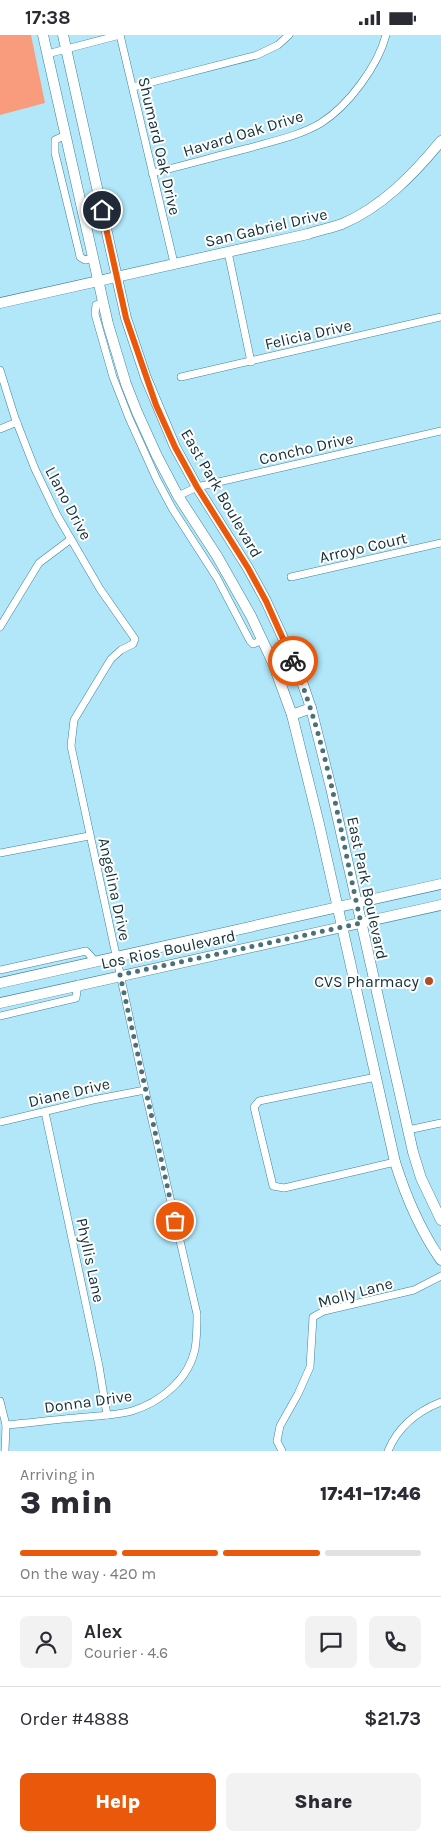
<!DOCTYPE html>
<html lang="en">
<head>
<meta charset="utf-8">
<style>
  :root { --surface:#fff; --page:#f2f2f3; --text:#2b2b33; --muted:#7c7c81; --line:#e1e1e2; --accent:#ea580c }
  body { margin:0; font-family:Karla,sans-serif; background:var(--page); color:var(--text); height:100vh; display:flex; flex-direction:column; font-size:19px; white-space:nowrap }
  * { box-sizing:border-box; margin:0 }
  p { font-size:16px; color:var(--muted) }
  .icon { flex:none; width:28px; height:28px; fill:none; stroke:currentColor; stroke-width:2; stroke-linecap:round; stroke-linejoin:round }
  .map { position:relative; height:1416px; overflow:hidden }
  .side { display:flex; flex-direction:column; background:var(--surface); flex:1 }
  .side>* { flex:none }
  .pin { position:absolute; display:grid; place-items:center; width:42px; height:42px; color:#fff; margin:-21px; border:2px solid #fff; border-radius:50%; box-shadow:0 1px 5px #0007 }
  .courier { position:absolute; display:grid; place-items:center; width:50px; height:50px; margin:-25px; border:4px solid #ea580c; border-radius:50%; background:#fff; color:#222; box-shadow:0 1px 6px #0007 }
  .head em { font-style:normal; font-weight:800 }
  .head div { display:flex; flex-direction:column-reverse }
  .head { display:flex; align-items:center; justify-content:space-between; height:85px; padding:0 20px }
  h1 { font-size:32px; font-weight:800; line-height:38px }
  .bar { display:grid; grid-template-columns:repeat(4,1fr); gap:8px 5px; align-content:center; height:60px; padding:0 20px }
  .bar i { height:6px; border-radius:4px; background:var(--line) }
  .bar .selected { background:var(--accent) }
  .bar p { grid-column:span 4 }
  .line { display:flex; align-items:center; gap:12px; padding:0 20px; border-top:1px solid var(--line) }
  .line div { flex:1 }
  .round { display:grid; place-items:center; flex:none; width:52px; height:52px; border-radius:8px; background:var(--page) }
  .cta { display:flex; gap:10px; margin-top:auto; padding:10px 20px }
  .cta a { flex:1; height:58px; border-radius:8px; background:var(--accent); color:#fff; font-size:20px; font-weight:800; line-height:58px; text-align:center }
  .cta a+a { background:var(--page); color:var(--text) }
  .status { display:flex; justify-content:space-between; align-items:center; height:35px; padding:0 25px; background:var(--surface); direction:ltr }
  .status svg { height:14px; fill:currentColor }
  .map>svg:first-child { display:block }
  .green { fill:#f89c7d }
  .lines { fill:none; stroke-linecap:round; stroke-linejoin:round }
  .street-casing { stroke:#3f8397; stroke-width:8 }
  .secondary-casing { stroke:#3f8397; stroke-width:11 }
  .street { stroke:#fff; stroke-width:7 }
  .secondary { stroke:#fff; stroke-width:10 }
  .done { stroke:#4a707c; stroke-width:5; stroke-dasharray:0 9 }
  .route { stroke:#ea580c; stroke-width:6 }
  .poi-dot { fill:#b34c26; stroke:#fefefe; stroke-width:2 }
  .labels { text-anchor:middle; stroke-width:4; stroke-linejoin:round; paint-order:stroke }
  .street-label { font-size:16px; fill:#133038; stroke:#fefefe }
  .poi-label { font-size:16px; fill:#133038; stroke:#fefefe; text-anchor:end }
</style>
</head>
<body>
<div class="status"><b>17:38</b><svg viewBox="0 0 49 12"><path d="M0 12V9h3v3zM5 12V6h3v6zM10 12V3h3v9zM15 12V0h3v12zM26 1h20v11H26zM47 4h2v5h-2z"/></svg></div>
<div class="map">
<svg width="441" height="1416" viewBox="0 0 441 1416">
  <rect width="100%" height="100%" fill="#b1e7f9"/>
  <!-- green -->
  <polygon class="green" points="0,0 31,0 45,68 0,80"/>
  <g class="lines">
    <!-- street casing -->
    <g class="street-casing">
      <g id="street">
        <polyline points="120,0 174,228"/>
        <polyline points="47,19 120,0"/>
        <polyline points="133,52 257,20 278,10 289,0"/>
        <polyline points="66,100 55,105 55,118 79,217 80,222 85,225 94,223"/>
        <path d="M152,138c33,-8 65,-17 97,-25 24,-7 50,-12 72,-25 27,-17 57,-57 65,-88"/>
        <polyline points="228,217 251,327"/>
        <polyline points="103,267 96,270 95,279 113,342 129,383 157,445 172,473 217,543 250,606 253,609 263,605"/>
        <path d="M0,335l15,48 20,51 22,46 43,74 35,50 -2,5 -12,6 -10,9 -8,13 -29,48 -3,26 74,344 52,224c0,11 0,24 -2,35 -6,30 -34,53 -63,62 -18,5 -39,5 -57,7 -23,2 -46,5 -69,7"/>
        <polyline points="181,342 441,282"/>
        <polyline points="0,394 17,387"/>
        <polyline points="178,461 197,452 441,396"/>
        <polyline points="291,542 441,508"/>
        <polyline points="0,592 39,528 71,504"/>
        <polyline points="0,818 89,801"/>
        <polyline points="0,935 86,916 96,927"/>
        <polyline points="0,981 76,963 78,949"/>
        <polyline points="376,1042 259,1066 254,1072 273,1151 284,1153 395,1127"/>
        <polyline points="45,1077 99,1331 107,1380"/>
        <polyline points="0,1087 93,1065 145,1055"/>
        <polyline points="408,1095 441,1088"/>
        <polyline points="0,1366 6,1390 5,1416"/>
        <polyline points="282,1416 277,1406 280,1391 298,1359 310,1332 313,1282 324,1276 414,1255 441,1241"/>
        <path d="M388,1416c10,-24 30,-40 53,-49"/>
      </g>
    </g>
    <!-- secondary casing -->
    <g class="secondary-casing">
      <g id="secondary">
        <path d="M43,0l65,289 18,60 11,28 20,44 21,40 39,60 34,60 22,47 19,52 27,109 76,338c11,35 25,68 46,98"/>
        <polyline points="63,0 126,283 146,343 175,412 197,452 248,533 266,566 299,638 311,673 331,753 413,1117 421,1143 441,1185"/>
        <path d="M0,268l308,-69c11,-4 23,-6 34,-10 40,-17 72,-50 99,-83"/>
        <polyline points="292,680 311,673"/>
        <polyline points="0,948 441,849"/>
        <polyline points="0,968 441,870"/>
      </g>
    </g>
    <!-- street -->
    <use href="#street" class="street"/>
    <!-- secondary -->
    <use href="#secondary" class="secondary"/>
  </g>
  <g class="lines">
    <!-- done -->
    <path class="done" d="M175,1186l-55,-246 241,-52c-20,-87 -33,-178 -68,-262"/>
    <!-- route -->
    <polyline class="route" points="102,175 126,283 156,370 175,412 197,452 248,533 266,566 293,626"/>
  </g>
  <!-- markers -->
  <circle class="poi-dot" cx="429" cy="946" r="5"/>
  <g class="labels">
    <!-- street labels -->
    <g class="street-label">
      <text transform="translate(243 98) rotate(-17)" y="6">Havard Oak Drive</text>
      <text transform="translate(160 111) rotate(77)" y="6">Shumard Oak Drive</text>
      <text transform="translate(266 192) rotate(-13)" y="6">San Gabriel Drive</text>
      <text transform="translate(308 299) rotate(-13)" y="6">Felicia Drive</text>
      <text transform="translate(306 413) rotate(-13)" y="6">Concho Drive</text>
      <text transform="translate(222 458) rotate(60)" y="6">East Park Boulevard</text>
      <text transform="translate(69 468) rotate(62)" y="6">Llano Drive</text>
      <text transform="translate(363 512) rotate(-13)" y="6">Arroyo Court</text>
      <text transform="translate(368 853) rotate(78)" y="6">East Park Boulevard</text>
      <text transform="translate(115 854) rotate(78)" y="6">Angelina Drive</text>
      <text transform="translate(168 914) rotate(-12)" y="6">Los Rios Boulevard</text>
      <text transform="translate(69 1057) rotate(-13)" y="6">Diane Drive</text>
      <text transform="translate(91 1225) rotate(78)" y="6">Phyllis Lane</text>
      <text transform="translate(355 1257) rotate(-15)" y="6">Molly Lane</text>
      <text transform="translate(88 1366) rotate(-8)" y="6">Donna Drive</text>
    </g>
    <!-- poi labels -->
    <g class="poi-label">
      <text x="419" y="952">CVS Pharmacy</text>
    </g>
  </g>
</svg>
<div class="pin" style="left:175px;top:1186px;background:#ea580c"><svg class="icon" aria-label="bag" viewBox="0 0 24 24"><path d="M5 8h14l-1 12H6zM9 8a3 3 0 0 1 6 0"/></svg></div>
<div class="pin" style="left:102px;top:175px;background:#1f2937"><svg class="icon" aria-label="home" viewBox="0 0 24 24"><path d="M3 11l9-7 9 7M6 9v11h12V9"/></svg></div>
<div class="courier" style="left:293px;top:626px"><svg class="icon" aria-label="bike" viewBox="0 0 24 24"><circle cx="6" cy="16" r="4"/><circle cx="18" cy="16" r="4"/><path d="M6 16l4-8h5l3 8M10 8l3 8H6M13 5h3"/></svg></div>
</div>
<section class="side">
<div class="head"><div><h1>3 min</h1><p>Arriving in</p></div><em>17:41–17:46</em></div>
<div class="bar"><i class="selected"></i><i class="selected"></i><i class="selected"></i><i></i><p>On the way · 420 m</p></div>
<div class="line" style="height:90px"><a class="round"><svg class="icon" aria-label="person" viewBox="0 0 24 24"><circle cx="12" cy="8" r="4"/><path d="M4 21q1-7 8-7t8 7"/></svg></a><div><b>Alex</b><p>Courier · 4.6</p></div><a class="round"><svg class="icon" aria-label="chat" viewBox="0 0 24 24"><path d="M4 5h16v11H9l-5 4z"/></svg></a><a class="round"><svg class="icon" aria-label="phone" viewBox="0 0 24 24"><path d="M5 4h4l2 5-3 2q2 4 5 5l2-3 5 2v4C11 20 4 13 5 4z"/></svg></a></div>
<div class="line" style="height:65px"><div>Order #4888</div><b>$21.73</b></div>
<div class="cta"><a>Help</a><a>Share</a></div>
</section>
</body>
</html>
